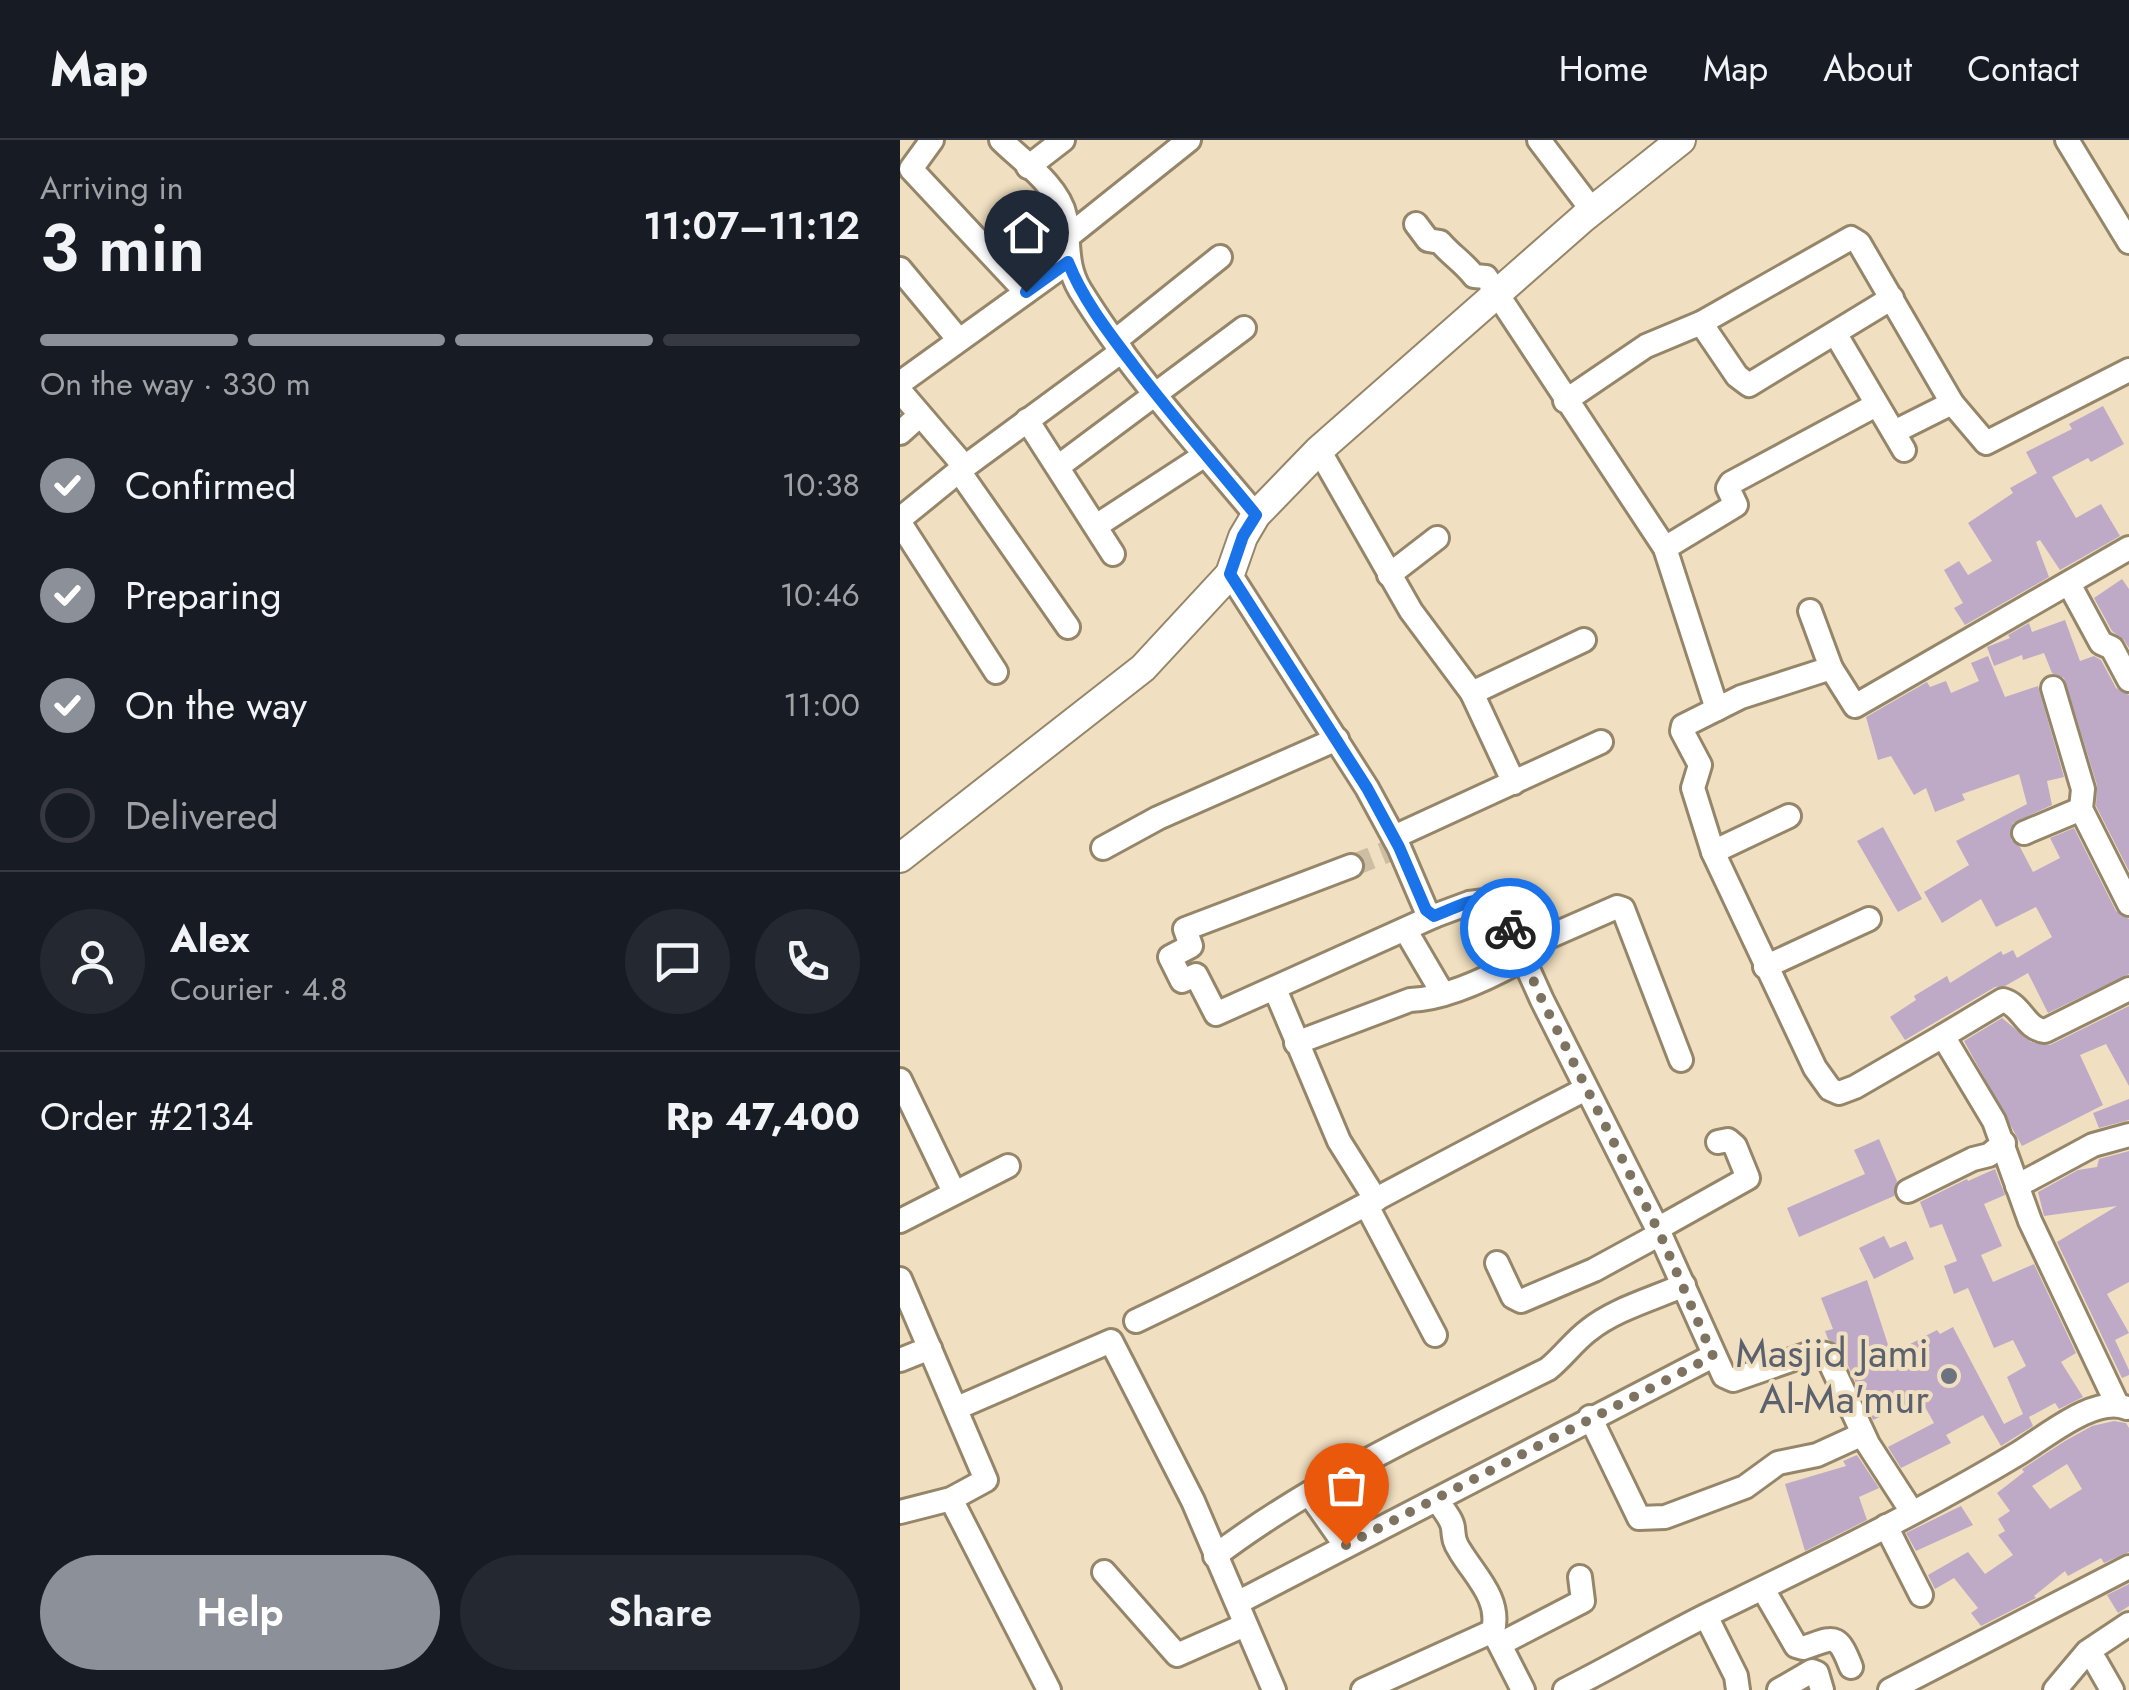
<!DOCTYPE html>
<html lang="en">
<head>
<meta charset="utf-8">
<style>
  :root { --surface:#171b24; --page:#242831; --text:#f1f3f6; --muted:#9ea1a6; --line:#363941; --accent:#8c9099 }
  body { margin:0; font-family:Jost,sans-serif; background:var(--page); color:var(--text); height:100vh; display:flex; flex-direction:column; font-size:38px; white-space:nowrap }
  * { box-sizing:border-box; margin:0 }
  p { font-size:32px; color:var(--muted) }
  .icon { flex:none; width:55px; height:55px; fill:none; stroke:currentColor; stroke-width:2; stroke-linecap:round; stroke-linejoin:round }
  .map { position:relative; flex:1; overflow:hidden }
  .details { display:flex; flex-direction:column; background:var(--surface); width:900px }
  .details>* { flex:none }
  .pin { position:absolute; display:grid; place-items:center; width:85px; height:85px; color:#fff; margin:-102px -42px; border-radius:50% 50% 50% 0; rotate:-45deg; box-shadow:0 0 10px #0007 }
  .pin .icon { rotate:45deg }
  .courier { position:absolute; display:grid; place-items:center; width:100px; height:100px; margin:-50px; border:8px solid #1a73e8; border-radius:50%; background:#fff; color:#222; box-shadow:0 2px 12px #0007 }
  .head em { font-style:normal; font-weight:600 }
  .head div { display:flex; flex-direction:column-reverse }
  .head { display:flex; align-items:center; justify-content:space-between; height:170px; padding:0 40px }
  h1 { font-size:65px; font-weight:600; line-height:75px }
  .bar { display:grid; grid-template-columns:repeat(4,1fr); gap:15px 10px; align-content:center; height:120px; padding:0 40px }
  .bar i { height:12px; border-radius:8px; background:var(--line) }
  .bar .selected { background:var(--accent) }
  .bar p { grid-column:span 4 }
  .line { display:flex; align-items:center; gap:25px; padding:0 40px; border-top:2px solid var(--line) }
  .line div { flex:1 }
  .round { display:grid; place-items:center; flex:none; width:105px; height:105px; border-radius:52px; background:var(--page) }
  ol { padding:0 40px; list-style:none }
  li { display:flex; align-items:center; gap:30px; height:110px }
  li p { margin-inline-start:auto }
  li .icon { padding:10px; border-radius:50%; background:var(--accent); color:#fff; stroke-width:4 }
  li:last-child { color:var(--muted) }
  li i { width:55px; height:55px; border:5px solid var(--line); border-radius:50% }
  .primary-button { display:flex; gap:20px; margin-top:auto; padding:20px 40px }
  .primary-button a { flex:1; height:115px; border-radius:60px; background:var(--accent); color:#fff; font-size:40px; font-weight:600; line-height:115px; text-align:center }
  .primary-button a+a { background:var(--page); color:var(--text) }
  header { display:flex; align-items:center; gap:60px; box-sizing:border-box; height:140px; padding:0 50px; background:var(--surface); border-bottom:2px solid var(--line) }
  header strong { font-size:48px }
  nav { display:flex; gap:55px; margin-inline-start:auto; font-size:35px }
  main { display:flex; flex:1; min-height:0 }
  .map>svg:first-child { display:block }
  .building { fill:#beaac7; fill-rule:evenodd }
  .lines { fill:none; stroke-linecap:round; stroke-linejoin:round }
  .minor-tunnel { stroke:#cdbea3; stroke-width:22; stroke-dasharray:22 11; stroke-linecap:butt }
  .minor-casing { stroke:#968669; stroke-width:28 }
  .tertiary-casing { stroke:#968669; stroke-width:32 }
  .minor { stroke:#fff; stroke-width:22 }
  .tertiary { stroke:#fff; stroke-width:28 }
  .done { stroke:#7e7360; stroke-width:10; stroke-dasharray:0 18 }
  .route { stroke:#1a73e8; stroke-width:12 }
  .worship-dot { fill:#6b7280; stroke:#f0dfc0; stroke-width:4 }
  .labels { text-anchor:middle; stroke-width:8; stroke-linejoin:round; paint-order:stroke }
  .worship-label { font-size:40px; fill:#5b616d; stroke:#f0dfc0; text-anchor:end }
</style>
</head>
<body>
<header>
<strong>Map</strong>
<nav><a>Home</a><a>Map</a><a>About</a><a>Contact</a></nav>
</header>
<main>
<section class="details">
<div class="head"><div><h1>3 min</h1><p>Arriving in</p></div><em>11:07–11:12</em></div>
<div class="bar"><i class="selected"></i><i class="selected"></i><i class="selected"></i><i></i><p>On the way · 330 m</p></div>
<ol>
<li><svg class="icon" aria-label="check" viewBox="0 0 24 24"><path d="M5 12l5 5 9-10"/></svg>Confirmed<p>10:38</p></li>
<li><svg class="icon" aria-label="check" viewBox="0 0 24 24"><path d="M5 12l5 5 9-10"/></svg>Preparing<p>10:46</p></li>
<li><svg class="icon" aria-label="check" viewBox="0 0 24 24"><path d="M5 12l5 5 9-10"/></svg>On the way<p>11:00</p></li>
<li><i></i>Delivered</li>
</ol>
<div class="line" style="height:180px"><a class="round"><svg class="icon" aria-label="person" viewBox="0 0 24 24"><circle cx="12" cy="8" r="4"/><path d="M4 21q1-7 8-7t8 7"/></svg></a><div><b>Alex</b><p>Courier · 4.8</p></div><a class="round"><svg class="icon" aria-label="chat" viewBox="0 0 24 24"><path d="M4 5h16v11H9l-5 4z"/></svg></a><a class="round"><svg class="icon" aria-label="phone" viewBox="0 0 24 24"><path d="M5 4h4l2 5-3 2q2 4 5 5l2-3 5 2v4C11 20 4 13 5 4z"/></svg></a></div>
<div class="line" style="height:130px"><div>Order #2134</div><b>Rp 47,400</b></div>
<div class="primary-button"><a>Help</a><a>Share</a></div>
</section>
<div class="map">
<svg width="1229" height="1550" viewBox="0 0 1229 1550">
  <rect width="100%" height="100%" fill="#f0dfc0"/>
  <!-- building -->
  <g class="building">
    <polygon points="1203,266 1224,304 1191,322 1188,318 1152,337 1176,378 1201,364 1220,396 1160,430 1140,400 1136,402 1149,437 1065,485 1054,468 1063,463 1044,430 1059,421 1068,435 1092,421 1068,383 1113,353 1110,348 1137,333 1126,312 1172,289 1169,284"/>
    <polygon points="1222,439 1229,449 1229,508 1224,500 1212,491 1194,458"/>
    <polygon points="1165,480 1180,521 1194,516 1201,520 1216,548 1229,555 1229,731 1196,666 1197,645 1164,538 1152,533 1144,513 1123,520 1122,515 1094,526 1087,507 1110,498 1108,495 1129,483 1132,492"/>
    <polygon points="1088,516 1105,557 1138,546 1164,637 1147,641 1152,665 1113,683 1111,700 1120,707 1133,732 1160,718 1150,698 1174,688 1216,771 1229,779 1229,834 1148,873 1128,833 1105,846 1095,847 1005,900 990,877 1016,860 1014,856 1047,836 1050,843 1101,811 1103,815 1113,810 1117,818 1152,797 1136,767 1096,787 1081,759 1042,783 1024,752 1069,725 1056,701 1127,664 1119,634 1062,654 1065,660 1035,672 1026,648 1014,655 991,616 978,620 966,577 1027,542 1030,547 1046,541 1051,553 1079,541 1071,523"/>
    <polygon points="983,687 1022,759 998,772 957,701"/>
    <polygon points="1229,866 1229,946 1206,904 1180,915 1203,965 1122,1006 1064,901 1102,878 1131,902 1150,905"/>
    <polygon points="1229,959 1229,980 1199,988 1193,973"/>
    <polygon points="979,999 997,1041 994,1056 899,1097 887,1068 965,1034 954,1010"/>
    <polygon points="1229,1011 1229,1142 1207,1154 1229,1193 1215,1200 1229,1230 1229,1235 1222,1238 1157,1102 1217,1066 1144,1076 1138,1052 1178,1030 1197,1027 1199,1019"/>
    <polygon points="1095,1029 1105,1055 1084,1064 1102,1106 1081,1115 1093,1142 1134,1124 1176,1213 1161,1222 1183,1257 1159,1269 1155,1263 1129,1277 1133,1286 1101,1306 1083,1275 1046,1295 1051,1303 1001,1328 988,1307 1034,1283 1020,1258 973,1280 940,1208 928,1199 925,1191 933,1189 921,1158 967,1140 991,1214 1037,1190 1040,1194 1053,1187 1104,1284 1123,1274 1107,1237 1126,1226 1113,1200 1094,1208 1068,1148 1054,1154 1044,1126 1057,1121 1042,1084 1030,1088 1020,1062 1067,1039 1068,1041"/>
    <polygon points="984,1096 990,1108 1006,1101 1014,1119 974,1139 959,1108"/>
    <path d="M1214,1281l12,2 3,5v124l-25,11 -3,-5 -33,18 -3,-5 -31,25 2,2 -55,28 -10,-13 7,-5 -24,-30 -19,11 -7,-14 40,-23 17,22 28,-19 -15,-20 7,-4 -7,-12 12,-8 -13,-18 27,-21 -2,-3 43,-28 27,-15zM1167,1324l15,25 -32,20 -18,-23z"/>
    <polygon points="957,1315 979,1348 959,1357 967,1380 905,1411 885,1344 946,1326 943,1321"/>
    <polygon points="1061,1366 1073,1385 1016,1411 1006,1393"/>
    <polygon points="1229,1444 1229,1466 1218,1473 1207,1455"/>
  </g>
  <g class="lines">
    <!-- minor-tunnel -->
    <polyline class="minor-tunnel" points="451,726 494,709"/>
    <!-- minor casing -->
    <g class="minor-casing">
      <g id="minor">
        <polyline points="32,0 11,29 126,152"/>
        <path d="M101,0c20,20 58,46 64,76 5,27 0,49 15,74 50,81 115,152 176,225"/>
        <polyline points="639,0 692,70"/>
        <polyline points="1167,0 1229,102"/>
        <polyline points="128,27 163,0"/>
        <path d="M516,84l12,16 12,2c11,13 23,20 34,34l12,1 179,271 52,161"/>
        <polyline points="165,99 289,0"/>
        <polyline points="0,129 59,200"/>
        <polyline points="801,183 837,236 849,245 992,158"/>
        <polyline points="935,193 1004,310"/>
        <polyline points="215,201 320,117"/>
        <polyline points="0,243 168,122"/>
        <polyline points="0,251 65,327"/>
        <polyline points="665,261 746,206 801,183 951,98 959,103 1052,263 1086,303 1229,230"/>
        <polyline points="127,280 213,414"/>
        <polyline points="994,292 1052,263"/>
        <polyline points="0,293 20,275"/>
        <polyline points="419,310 511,471 572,553 614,643"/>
        <polyline points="159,326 344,188"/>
        <polyline points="59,331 168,487"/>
        <polyline points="0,379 59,331 222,211"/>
        <polyline points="0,383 96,532"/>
        <polyline points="196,386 305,315"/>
        <polyline points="765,408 836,365 828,348 831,343 976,265"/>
        <polyline points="330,434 467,648 499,707 526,770 534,776 569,763 585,761 601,769 642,860 760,1094 824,1236 833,1240 914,1212 926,1214 968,1304 1012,1372"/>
        <polyline points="489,435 537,398"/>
        <polyline points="1169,444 1201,503 1212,508 1229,540"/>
        <polyline points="910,471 931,528"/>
        <polyline points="1153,548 1183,649 1181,669 1229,764"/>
        <polyline points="572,553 684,500"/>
        <polyline points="1124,693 1181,669"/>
        <polyline points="494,697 701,602"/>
        <polyline points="203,708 258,678 437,599"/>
        <polyline points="813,712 889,676"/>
        <polyline points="451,726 285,789 291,806 270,817 282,841 296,835 316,874 534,776"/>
        <polyline points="506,791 543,854"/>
        <polyline points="621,809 717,767 723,769 781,920"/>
        <polyline points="865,827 969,779"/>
        <polyline points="375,849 439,1001 476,1060"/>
        <path d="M1043,896l60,-36c19,5 22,29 42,31l84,-42"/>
        <path d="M396,903l114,-43c37,-1 83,-24 115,-42"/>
        <polyline points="0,940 54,1052"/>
        <polyline points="1117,1046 1193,1005 1229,995"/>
        <polyline points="1008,1051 1073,1019 1089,1015 1104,1003"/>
        <polyline points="467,1066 535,1195"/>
        <polyline points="0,1081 108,1026"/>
        <polyline points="757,1089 848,1038 835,1006 828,1000 818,1002"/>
        <polyline points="597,1123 613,1157 621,1161 694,1130 760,1094"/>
        <polyline points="0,1139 86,1340 51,1359 0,1372"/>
        <path d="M236,1181c153,-72 300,-156 450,-232"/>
        <polyline points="0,1220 30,1208"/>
        <polyline points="1217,1264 1130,1081 1094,981 1043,896 955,947 939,953 930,949 915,928 813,712 793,648 800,625 782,591 783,586 841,557 931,528 955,566 1229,408"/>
        <polyline points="57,1268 211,1201 293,1361 374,1550"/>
        <polyline points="690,1277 739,1378 765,1377 845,1347 878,1323 917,1315 963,1294"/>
        <polyline points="410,1355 445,1405"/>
        <polyline points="51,1359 149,1550"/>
        <path d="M537,1360c5,8 15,19 16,28 1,10 1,14 7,23 15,25 41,48 33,80l30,59"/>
        <polyline points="986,1386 1021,1455"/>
        <path d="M315,1416c100,-76 221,-131 333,-187 15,-12 26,-28 41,-39 26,-21 64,-31 95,-45"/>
        <polyline points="204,1432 277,1515 345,1485"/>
        <path d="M863,1449l33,57 7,2c31,-10 34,-17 48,19"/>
        <polyline points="339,1462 813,1216"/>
        <polyline points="806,1476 836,1536 838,1550"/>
        <polyline points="600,1504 683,1461 680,1437"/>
        <polyline points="1196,1522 1212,1550"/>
        <polyline points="463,1550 593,1491"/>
        <path d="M665,1550c48,-24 94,-51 142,-75 105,-51 211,-101 312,-162 28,-17 76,-58 108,-45"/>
        <polyline points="879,1550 912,1531 917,1533 922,1550"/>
        <polyline points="990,1550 1229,1427"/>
        <polyline points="1155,1550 1187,1512 1229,1484"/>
      </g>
    </g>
    <!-- tertiary casing -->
    <g class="tertiary-casing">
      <polyline id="tertiary" points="0,718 243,528 330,434 343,397 356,375 419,310 683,78 781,0"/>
    </g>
    <!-- minor -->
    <use href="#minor" class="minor"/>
    <!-- tertiary -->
    <use href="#tertiary" class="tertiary"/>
  </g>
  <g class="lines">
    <!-- done -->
    <polyline class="done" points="446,1405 813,1216 760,1094 642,860 610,788"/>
    <!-- route -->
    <path class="route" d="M126,152l42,-30c15,38 41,71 66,104 39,51 81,99 122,149l-13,21 -13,38 137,214 32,59 27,63 8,6c37,-14 55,-31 76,12"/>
  </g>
  <!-- markers -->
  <circle class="worship-dot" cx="1049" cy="1236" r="10"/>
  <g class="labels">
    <!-- worship labels -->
    <g class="worship-label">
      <text x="1029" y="1227">Masjid Jami<tspan x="1029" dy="46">Al-Ma'mur</tspan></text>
    </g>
  </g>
</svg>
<div class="pin" style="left:446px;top:1405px;background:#ea580c"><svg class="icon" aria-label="bag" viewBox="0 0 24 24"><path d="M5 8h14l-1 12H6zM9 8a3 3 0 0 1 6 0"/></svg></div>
<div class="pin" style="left:126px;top:152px;background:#1f2937"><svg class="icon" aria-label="home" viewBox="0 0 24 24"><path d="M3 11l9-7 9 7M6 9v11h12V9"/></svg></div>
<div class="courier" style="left:610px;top:788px"><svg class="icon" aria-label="bike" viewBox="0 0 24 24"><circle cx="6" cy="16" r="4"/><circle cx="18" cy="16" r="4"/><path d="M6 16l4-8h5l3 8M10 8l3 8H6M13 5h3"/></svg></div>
</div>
</main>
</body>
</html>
